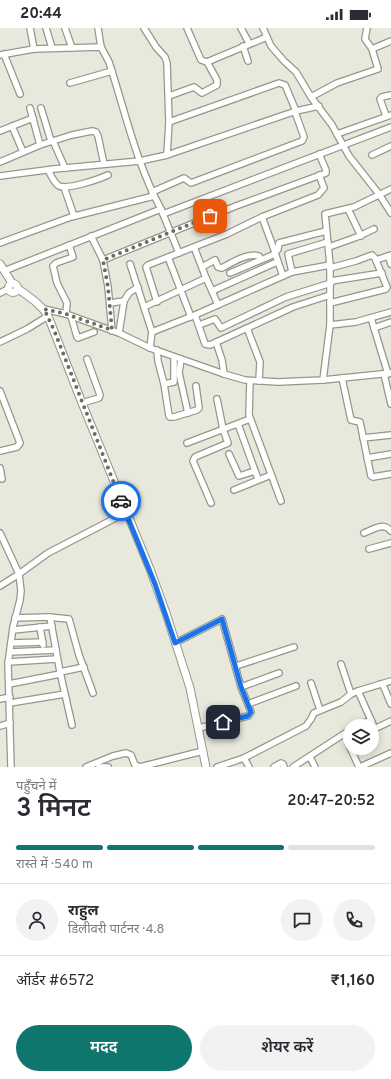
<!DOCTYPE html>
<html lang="hi">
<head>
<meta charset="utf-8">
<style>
  :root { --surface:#fff; --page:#f2f2f3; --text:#2b2b33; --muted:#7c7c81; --line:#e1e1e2; --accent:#0f766e }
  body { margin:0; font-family:Overpass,"Noto Sans Devanagari",sans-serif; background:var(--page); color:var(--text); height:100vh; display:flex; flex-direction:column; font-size:15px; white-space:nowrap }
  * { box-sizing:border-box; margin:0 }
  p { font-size:13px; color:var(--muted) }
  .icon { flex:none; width:22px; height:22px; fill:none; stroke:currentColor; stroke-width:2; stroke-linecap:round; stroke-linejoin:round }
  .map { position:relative; height:739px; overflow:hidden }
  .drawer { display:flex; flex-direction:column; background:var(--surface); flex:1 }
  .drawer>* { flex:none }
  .tools { position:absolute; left:343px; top:691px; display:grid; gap:8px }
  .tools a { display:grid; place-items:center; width:36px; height:36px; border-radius:50%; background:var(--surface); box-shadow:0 2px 10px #0003; font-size:20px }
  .pin { position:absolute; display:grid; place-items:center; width:34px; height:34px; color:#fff; margin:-17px; border-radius:8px; box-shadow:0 2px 6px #0006 }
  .courier { position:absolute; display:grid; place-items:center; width:40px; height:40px; margin:-20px; border:3px solid #1a73e8; border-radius:50%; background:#fff; color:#222; box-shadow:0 1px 5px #0007 }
  .summary em { font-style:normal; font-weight:600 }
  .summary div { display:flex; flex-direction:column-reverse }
  .summary { display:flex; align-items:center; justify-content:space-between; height:68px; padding:0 16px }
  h1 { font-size:26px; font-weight:600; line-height:30px }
  .bar { display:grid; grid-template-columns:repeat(4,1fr); gap:6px 4px; align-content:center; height:48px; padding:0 16px }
  .bar i { height:5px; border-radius:3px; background:var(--line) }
  .bar .selected { background:var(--accent) }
  .bar p { grid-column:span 4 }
  .line { display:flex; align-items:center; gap:10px; padding:0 16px; border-top:1px solid var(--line) }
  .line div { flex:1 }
  .round { display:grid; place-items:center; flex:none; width:42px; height:42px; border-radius:21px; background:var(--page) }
  .cta { display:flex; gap:8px; margin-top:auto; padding:8px 16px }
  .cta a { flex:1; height:46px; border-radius:24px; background:var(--accent); color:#fff; font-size:16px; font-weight:600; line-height:46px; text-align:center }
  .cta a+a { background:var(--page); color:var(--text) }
  .status { display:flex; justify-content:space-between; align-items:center; height:28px; padding:0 20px; background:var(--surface); direction:ltr }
  .status svg { height:11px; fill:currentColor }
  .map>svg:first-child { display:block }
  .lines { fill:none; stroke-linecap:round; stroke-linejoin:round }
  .minor-casing { stroke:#97968b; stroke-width:8 }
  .major-casing { stroke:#97968b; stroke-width:9 }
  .minor { stroke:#fff; stroke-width:5.5 }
  .major { stroke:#fff; stroke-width:7 }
  .done { stroke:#6c6c65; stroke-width:4; stroke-dasharray:0 7.2 }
  .route { stroke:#1a73e8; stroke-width:5 }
</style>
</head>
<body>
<div class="status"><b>20:44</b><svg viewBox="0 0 49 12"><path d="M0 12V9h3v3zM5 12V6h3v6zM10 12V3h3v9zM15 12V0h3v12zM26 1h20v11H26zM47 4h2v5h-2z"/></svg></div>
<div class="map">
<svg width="391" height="739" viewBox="0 0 391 739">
  <rect width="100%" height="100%" fill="#e8e8dc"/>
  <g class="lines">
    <!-- minor casing -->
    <g class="minor-casing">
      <g id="minor">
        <polyline points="30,0 34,21"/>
        <polyline points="46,0 52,20"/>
        <polyline points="65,0 72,20"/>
        <polyline points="98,0 101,19"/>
        <polyline points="144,0 156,19 165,29 167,35 169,94 167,127"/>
        <polyline points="187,0 201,32 207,34 267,9"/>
        <polyline points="241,0 249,15"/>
        <polyline points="263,0 271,18 284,33 296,44 311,69 332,97 349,128 379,166 391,185"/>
        <polyline points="367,0 365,11 372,21"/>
        <polyline points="243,18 248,33"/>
        <polyline points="4,26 20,66"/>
        <path d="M0,27l34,-6 67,-2 8,15c16,49 27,101 52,147"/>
        <polyline points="70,55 112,43"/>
        <polyline points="169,68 194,59 202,65 217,57 217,52 207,34"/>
        <polyline points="311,69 337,55 378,41 372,21 391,13"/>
        <polyline points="30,80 40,117"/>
        <polyline points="41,80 51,113"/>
        <polyline points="386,88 380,71 382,69 391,67"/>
        <polyline points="169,94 279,55 285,57 296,83"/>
        <polyline points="12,98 23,124"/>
        <polyline points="0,103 33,90"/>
        <polyline points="337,106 391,87"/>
        <polyline points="53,113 65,140"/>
        <polyline points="372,127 391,118"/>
        <polyline points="0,134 40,117 72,107 92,103 96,104 98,108 104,136"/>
        <path d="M48,142c3,5 6,13 11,16 9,4 40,-7 49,-11"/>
        <polyline points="0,148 54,141 140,133 167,127 296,83 319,78"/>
        <polyline points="64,159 74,188"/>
        <polyline points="152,164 184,150 191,155 302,113 304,109 295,84"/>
        <polyline points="348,181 361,208"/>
        <polyline points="163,186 179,225"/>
        <polyline points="262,189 275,224"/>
        <polyline points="91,208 103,232 108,259 112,303"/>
        <polyline points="0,215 71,189 154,168"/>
        <polyline points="194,219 206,250"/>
        <polyline points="329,219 357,209 374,201"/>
        <polyline points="388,228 391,236"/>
        <polyline points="168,229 191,289"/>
        <polyline points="103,232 236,178 326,145 326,142 319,126"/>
        <polyline points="376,232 391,227"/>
        <polyline points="130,236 152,304 150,320"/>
        <path d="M202,239l13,-7 3,7 4,1c9,-5 26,-16 37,-12l1,4"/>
        <polyline points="4,243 161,181 163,186 391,99"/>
        <polyline points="292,244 288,226 328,214"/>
        <polyline points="230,245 275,226"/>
        <polyline points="283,248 275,225 278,221 279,215 326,203"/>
        <polyline points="331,253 382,245"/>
        <polyline points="212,263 218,277"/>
        <polyline points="0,265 8,261"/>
        <polyline points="157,274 146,239 148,237 227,206 262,189 318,167 324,160 319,147"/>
        <polyline points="110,275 124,273 129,265 138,259"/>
        <polyline points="330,275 386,261 387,259 375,230 372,227 356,233 330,240"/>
        <polyline points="144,279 206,250 212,263 277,234"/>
        <polyline points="44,281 66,286 119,305 150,320 224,346 245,352 278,354 323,352 391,345"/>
        <polyline points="66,286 67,275 57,255 53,238 56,235 73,229 69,217"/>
        <polyline points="195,287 205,316 210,317 293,279 330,267"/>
        <polyline points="71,288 77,309 78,310 94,304"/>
        <polyline points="371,290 388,346"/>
        <polyline points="199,297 215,291 221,300 286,269 331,255"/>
        <polyline points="330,297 356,294 391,284"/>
        <polyline points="247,300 260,334 259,353"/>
        <polyline points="374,300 391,294"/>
        <polyline points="152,304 195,287 292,244 330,237"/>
        <polyline points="119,305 124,273"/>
        <polyline points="0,314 27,301 48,288"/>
        <polyline points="216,314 222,332 224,346"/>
        <polyline points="157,322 158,333 164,356 169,388 170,389 174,389 197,382 199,380 196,358"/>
        <polyline points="181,331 179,345 188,385"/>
        <polyline points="384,346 391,376"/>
        <polyline points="342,350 351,392 360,394 371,448 373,449 391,446"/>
        <polyline points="323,352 330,297 330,237 325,186 354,179 391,161"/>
        <polyline points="250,353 249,387 281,473"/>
        <polyline points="164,356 174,354 174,329"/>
        <polyline points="0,363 20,415 17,419 0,423"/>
        <polyline points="82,375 99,370 100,367 87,331"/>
        <polyline points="238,396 258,451"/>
        <polyline points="363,410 391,407"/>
        <polyline points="187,415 250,391"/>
        <polyline points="229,426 239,448 255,443"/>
        <polyline points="367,430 391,426"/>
        <polyline points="0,440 2,451"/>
        <polyline points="234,462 271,447"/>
        <polyline points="211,475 193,433 195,429 228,415 223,401 217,371"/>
        <polyline points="0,505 19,546 0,558"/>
        <path d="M364,505c10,-4 19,-11 27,-2"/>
        <polyline points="369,521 391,515"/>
        <polyline points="50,589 60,644 72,697"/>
        <polyline points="15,590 48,589 69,591 79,627 93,665"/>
        <polyline points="40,599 43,617"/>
        <polyline points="13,602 52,598"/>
        <polyline points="11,615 43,614"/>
        <polyline points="175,615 222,591 241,659 251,684 248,688 199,700"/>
        <polyline points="10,624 56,622"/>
        <polyline points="8,634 57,631"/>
        <polyline points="341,636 351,666"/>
        <polyline points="236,638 294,619"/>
        <polyline points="60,644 84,639"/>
        <polyline points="311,655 320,682"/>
        <polyline points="9,656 60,646"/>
        <polyline points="381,656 383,657 391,676"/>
        <polyline points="241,659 279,645"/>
        <polyline points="358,663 375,701"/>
        <polyline points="0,671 10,669"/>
        <polyline points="10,675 65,666"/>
        <polyline points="248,676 296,658"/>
        <polyline points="0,698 10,695"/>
        <polyline points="358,698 371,692"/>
        <polyline points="372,702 391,693"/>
        <polyline points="348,715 359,739"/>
        <polyline points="310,729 315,739"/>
        <polyline points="244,730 249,739"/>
        <polyline points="11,739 8,636 13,599 20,572 21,563 19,546 48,525 125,485"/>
        <polyline points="86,739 113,728 126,725 131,727 135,737 140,739 203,723"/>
        <polyline points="99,739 108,739"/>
        <polyline points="217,739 244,730 306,698 311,691 314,685 341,674 351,666 358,663 391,653"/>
        <polyline points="274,739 281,735 283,736 284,739"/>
        <polyline points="293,739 350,702"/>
        <polyline points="360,739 391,725"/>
      </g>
    </g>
    <!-- major casing -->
    <g class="major-casing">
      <g id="major">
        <polyline points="0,236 12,255"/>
        <circle cx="13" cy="260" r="4.5"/>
        <path d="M17,260c12,9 24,16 31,28l34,87 68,166 16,44 24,75 16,79"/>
      </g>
    </g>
    <!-- minor -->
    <use href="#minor" class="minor"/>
    <!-- major -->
    <use href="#major" class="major"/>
  </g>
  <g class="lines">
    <!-- done -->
    <polyline class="done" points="121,473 54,302 44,281 66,286 112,302 108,259 103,232 210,188"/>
    <!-- route -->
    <polyline class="route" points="121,473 155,556 175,615 222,591 241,659 251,684 248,688 223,694"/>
  </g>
</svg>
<div class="tools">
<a><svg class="icon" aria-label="layers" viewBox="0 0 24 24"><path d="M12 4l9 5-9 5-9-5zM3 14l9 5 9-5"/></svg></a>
</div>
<div class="pin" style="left:210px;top:188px;background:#ea580c"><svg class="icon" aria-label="bag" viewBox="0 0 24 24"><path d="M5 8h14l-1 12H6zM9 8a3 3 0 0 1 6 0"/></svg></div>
<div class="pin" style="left:223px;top:694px;background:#1f2937"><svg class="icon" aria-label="home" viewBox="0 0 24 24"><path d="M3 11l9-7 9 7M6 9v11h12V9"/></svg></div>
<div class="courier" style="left:121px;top:473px"><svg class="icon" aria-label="car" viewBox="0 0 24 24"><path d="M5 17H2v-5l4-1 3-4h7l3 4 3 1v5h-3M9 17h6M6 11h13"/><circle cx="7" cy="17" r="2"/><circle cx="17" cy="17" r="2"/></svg></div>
</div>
<section class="drawer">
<div class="summary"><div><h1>3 मिनट</h1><p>पहुँचने में</p></div><em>20:47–20:52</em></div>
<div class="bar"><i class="selected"></i><i class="selected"></i><i class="selected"></i><i></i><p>रास्ते में · 540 m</p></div>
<div class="line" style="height:72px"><a class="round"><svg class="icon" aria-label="person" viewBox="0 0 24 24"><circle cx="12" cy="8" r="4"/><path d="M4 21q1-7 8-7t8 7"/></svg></a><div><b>राहुल</b><p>डिलीवरी पार्टनर · 4.8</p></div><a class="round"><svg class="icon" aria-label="chat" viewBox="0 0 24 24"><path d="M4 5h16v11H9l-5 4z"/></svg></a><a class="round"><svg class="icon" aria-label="phone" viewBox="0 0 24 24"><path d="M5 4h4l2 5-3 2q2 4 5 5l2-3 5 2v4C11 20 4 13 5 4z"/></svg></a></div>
<div class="line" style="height:52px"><div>ऑर्डर #6572</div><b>₹1,160</b></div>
<div class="cta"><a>मदद</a><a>शेयर करें</a></div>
</section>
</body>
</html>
